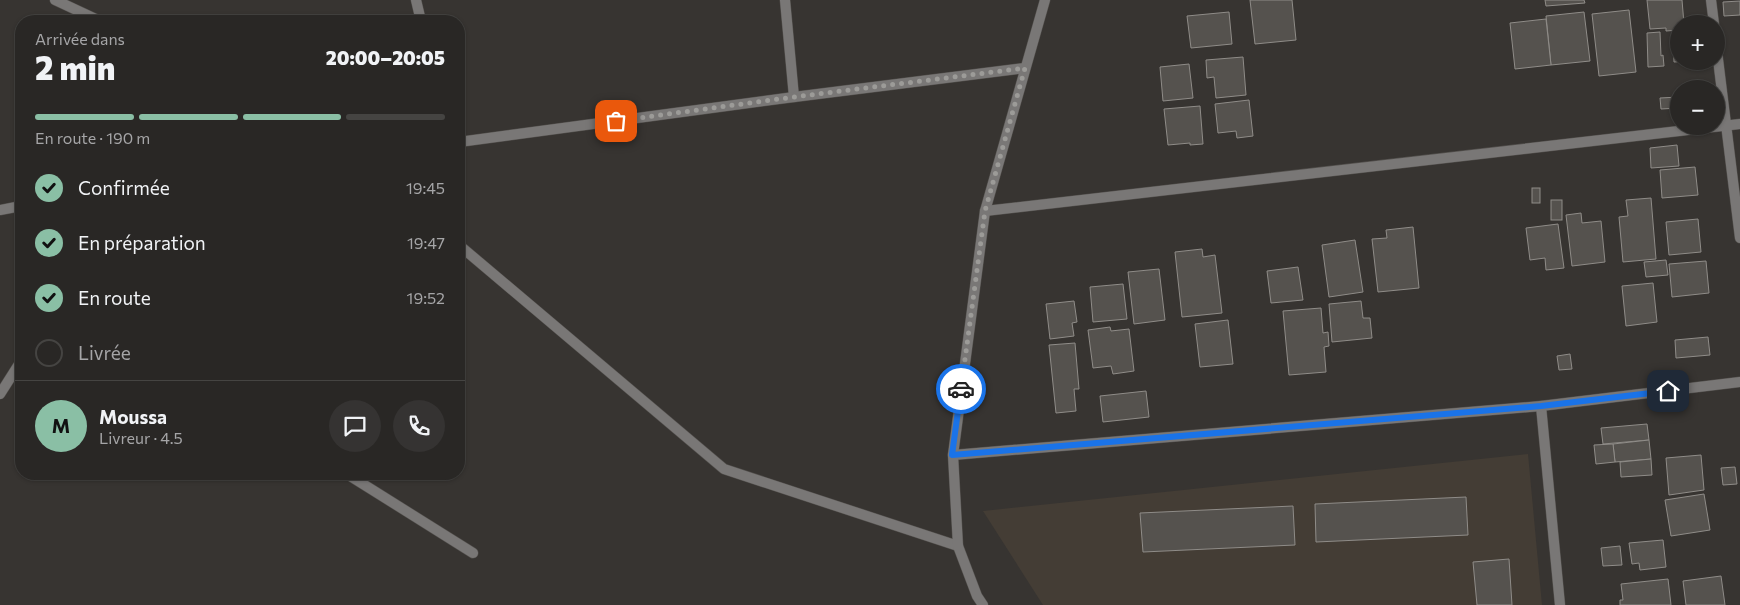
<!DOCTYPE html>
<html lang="fr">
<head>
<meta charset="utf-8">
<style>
  :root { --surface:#292725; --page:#353332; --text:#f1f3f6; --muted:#a5a5a7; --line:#454442; --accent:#8abfa5 }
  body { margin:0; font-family:Commissioner,sans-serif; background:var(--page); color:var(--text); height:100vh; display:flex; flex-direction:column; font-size:19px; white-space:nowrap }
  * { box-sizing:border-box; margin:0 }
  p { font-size:16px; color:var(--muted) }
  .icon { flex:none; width:28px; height:28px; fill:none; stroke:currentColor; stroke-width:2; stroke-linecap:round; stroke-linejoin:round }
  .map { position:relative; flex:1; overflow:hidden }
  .sheet { position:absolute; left:15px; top:15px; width:450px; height:465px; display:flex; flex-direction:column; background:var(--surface); border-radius:20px; box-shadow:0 1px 4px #0004,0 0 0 1px var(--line) }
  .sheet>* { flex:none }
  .controls { position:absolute; left:1670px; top:15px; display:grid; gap:10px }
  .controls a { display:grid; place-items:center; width:55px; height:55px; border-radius:50%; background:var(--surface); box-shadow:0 1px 4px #0004,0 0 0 1px var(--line); font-size:25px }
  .pin { position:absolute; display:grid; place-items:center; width:42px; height:42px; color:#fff; margin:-21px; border-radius:10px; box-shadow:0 2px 8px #0006 }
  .courier { position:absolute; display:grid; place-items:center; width:50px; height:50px; margin:-25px; border:4px solid #1a73e8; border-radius:50%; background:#fff; color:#222; box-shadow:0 1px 6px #0007 }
  .overview em { font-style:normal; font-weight:800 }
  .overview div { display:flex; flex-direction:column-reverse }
  .overview { display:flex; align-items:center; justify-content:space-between; height:85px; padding:0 20px }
  h1 { font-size:32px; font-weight:800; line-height:38px }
  .bar { display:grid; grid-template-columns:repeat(4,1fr); gap:8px 5px; align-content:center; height:60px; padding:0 20px }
  .bar i { height:6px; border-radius:4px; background:var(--line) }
  .bar .current { background:var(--accent) }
  .bar p { grid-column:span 4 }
  .line { display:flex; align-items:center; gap:12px; padding:0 20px; border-top:1px solid var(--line) }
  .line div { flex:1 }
  .round { display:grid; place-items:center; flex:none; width:52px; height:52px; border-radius:26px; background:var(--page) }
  ol { padding:0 20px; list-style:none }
  li { display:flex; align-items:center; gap:15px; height:55px }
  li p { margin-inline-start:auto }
  li .icon { padding:5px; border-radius:50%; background:var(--accent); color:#111; stroke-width:4 }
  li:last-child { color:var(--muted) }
  li i { width:28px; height:28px; border:2px solid var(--line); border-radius:50% }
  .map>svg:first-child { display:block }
  .built { fill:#443d35 }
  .building { fill:#55524e; stroke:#8f8c88 }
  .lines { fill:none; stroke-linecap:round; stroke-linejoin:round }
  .minor-casing { stroke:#53504d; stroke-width:11 }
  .minor { stroke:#797776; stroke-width:10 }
  .done { stroke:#9c9b98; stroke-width:5; stroke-dasharray:0 9 }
  .route { stroke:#1a73e8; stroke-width:6 }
</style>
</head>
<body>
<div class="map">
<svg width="1740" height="605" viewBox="0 0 1740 605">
  <rect width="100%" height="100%" fill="#373431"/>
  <!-- built -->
  <polygon class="built" points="1528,454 1542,605 1043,605 983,511"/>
  <!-- building -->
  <g class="building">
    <polygon points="1250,0 1292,0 1296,40 1255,44"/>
    <polygon points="1545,0 1584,0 1585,3 1546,6"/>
    <polygon points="1647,0 1682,0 1684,24 1679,24 1679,30 1666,31 1666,28 1650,29"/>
    <polygon points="1740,1 1740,15 1724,16 1723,2"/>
    <polygon points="1629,10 1636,72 1599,76 1592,14"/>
    <polygon points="1229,12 1232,44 1191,48 1187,16"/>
    <polygon points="1584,12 1590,61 1551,65 1546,16"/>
    <polygon points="1546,19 1551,65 1515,69 1510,23"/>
    <polygon points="1660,32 1661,56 1663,55 1664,66 1648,67 1647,33"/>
    <polygon points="1679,37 1679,61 1694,61 1674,62 1673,38"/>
    <polygon points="1243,57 1246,95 1216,98 1214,77 1207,78 1206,60"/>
    <polygon points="1189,64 1193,98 1163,101 1160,67"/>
    <polygon points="1679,97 1679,108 1661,109 1660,98"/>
    <polygon points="1249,100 1253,136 1237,138 1236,131 1218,133 1215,104"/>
    <polygon points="1200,106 1203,144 1190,145 1190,143 1168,145 1164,109"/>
    <polygon points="1677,145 1679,166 1651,168 1650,148"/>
    <polygon points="1695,167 1698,195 1662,198 1660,170"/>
    <rect x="1532" y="188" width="8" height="15"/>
    <polygon points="1651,198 1656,259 1623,262 1619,217 1628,216 1626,200"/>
    <rect x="1551" y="200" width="11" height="20"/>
    <polygon points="1581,213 1582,223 1601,221 1605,262 1572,266 1566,215"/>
    <polygon points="1698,219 1701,252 1669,255 1666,222"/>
    <polygon points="1558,224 1564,268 1546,270 1545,258 1530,260 1526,228"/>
    <polygon points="1413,227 1419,288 1378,292 1372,239 1387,238 1386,230"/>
    <polygon points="1355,240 1363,292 1329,297 1322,245"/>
    <polygon points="1202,249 1203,257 1215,255 1222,313 1182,317 1175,252"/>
    <polygon points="1666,260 1668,275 1646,277 1644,262"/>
    <polygon points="1706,261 1709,293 1672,297 1669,264"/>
    <polygon points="1298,267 1303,300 1271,303 1267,271"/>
    <polygon points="1159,269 1165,320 1134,324 1128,272"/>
    <polygon points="1653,283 1657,322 1626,326 1622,286"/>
    <polygon points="1123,284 1127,319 1093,322 1090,287"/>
    <polygon points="1074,301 1077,322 1072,323 1074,336 1050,339 1046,304"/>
    <polygon points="1361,301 1363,318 1370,318 1372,338 1332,342 1329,304"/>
    <polygon points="1321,308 1323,333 1328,332 1329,346 1324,347 1326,372 1289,375 1283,311"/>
    <polygon points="1228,320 1233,364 1200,367 1195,324"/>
    <polygon points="1110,327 1111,331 1129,329 1134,371 1113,374 1111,366 1093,368 1088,330"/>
    <polygon points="1708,337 1710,355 1676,358 1675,340"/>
    <polygon points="1075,343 1079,389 1074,389 1076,411 1056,413 1049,345"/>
    <polygon points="1570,354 1572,369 1559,370 1557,356"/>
    <polygon points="1146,391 1149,417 1103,422 1100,396"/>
    <polygon points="1647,424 1649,440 1603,444 1601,428"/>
    <polygon points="1649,440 1651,459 1615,462 1613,444"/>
    <polygon points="1613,444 1615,462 1596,464 1594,445"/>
    <polygon points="1701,455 1704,490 1669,495 1666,458"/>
    <polygon points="1651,459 1652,475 1621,477 1620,462"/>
    <polygon points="1735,467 1737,484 1723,485 1721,468"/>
    <polygon points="1704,494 1710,530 1671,536 1665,500"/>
    <polygon points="1466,497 1468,535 1316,542 1315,504"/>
    <polygon points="1293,506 1295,545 1143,552 1140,513"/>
    <polygon points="1663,540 1666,567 1640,570 1639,563 1632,564 1629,543"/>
    <polygon points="1620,546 1622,565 1603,566 1601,548"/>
    <polygon points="1509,559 1512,605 1477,605 1473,562"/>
    <polygon points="1721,576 1725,605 1686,605 1683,581"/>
    <polygon points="1668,579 1671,605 1620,605 1620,600 1623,600 1621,584"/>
  </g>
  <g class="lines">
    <!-- minor casing -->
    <g class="minor-casing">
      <g id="minor">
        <polyline points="55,0 100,21"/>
        <polyline points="416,0 421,21"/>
        <polyline points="785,0 794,97"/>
        <polyline points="1711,0 1714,24"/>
        <polyline points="1716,43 1740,238"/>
        <polyline points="459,142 794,97 1025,68"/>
        <polyline points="0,210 21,206"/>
        <polyline points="985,211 1740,124"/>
        <polyline points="459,245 724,469 958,546"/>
        <polyline points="0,394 21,361"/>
        <polyline points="1541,406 1560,605"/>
        <polyline points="953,455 1541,406 1740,382"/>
        <polyline points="347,474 473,553"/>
        <polyline points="983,605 977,596 958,546 953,455 985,211 1045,0"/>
      </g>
    </g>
    <!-- minor -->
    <use href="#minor" class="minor"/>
  </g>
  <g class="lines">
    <!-- done -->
    <polyline class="done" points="616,121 794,97 1025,68 985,211 961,389"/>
    <!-- route -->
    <polyline class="route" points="961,389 952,455 1541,406 1668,391"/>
  </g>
</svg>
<div class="controls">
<a>+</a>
<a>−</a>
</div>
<div class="pin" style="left:616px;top:121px;background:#ea580c"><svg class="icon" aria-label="bag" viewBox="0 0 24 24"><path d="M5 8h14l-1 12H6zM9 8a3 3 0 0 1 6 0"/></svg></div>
<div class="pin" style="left:1668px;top:391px;background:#1f2937"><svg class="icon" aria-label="home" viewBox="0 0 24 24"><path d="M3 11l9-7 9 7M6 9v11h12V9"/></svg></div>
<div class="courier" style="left:961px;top:389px"><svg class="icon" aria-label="car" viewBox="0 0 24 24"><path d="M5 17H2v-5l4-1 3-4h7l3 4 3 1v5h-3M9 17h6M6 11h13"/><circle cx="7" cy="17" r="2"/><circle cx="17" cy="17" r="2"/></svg></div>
<section class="sheet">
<div class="overview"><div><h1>2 min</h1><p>Arrivée dans</p></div><em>20:00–20:05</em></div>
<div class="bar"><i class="current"></i><i class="current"></i><i class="current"></i><i></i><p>En route · 190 m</p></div>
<ol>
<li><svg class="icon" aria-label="check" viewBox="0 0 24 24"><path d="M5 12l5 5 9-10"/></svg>Confirmée<p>19:45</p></li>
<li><svg class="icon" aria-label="check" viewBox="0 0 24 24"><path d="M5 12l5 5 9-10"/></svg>En préparation<p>19:47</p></li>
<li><svg class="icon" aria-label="check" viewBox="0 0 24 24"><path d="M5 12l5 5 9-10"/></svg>En route<p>19:52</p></li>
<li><i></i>Livrée</li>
</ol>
<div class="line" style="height:90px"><b class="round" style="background:var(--accent);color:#111">M</b><div><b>Moussa</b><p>Livreur · 4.5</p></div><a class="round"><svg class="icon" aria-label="chat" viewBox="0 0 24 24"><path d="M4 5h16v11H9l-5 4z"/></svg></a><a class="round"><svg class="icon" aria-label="phone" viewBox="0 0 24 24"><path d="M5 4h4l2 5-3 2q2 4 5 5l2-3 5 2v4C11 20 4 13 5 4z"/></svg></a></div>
</section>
</div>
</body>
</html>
